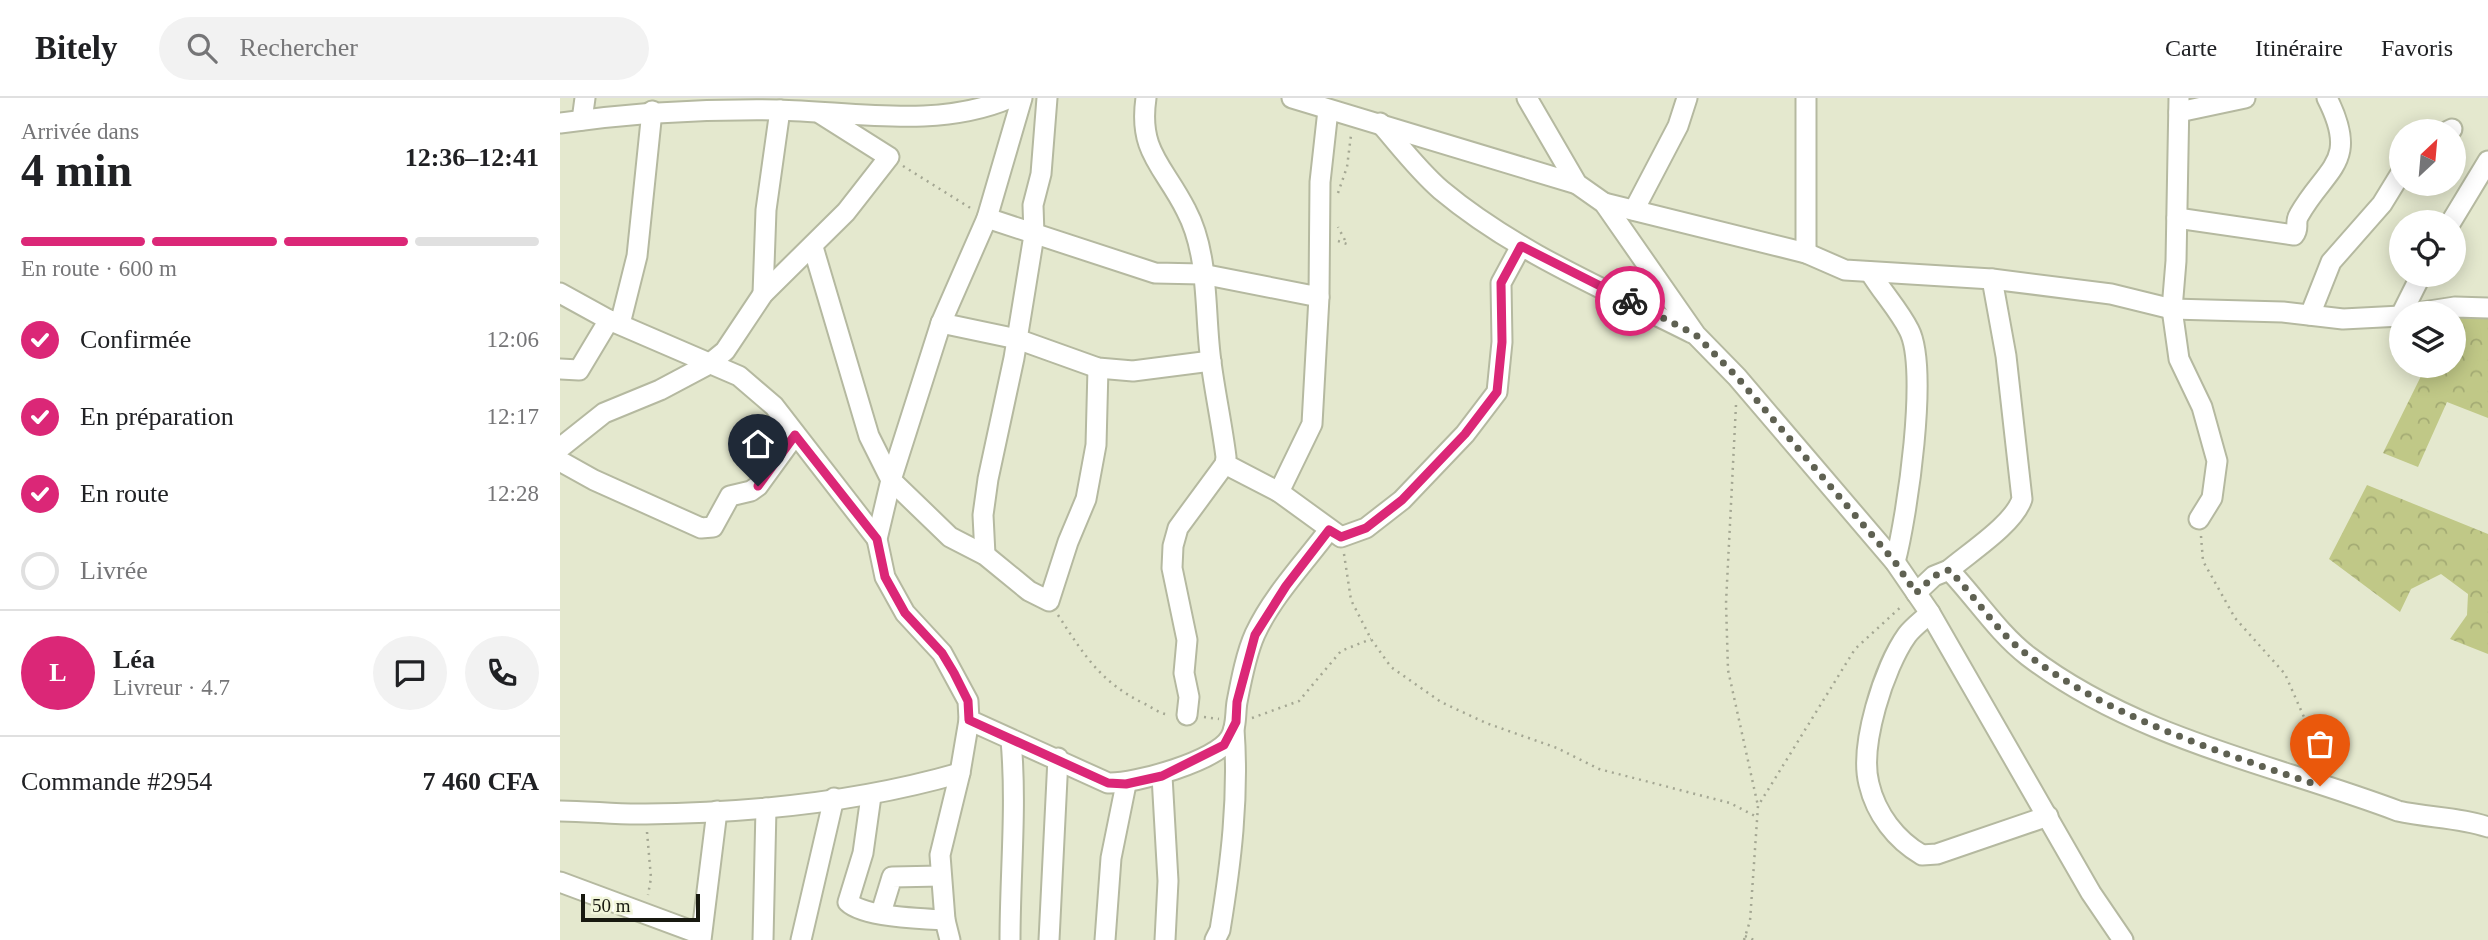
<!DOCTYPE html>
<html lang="fr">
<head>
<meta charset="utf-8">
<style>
  :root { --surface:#fff; --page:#f2f2f2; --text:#202124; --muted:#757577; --line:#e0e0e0; --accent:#db2777 }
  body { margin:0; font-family:"Times New Roman",serif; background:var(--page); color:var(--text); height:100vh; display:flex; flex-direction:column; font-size:26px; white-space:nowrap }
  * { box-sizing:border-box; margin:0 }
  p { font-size:23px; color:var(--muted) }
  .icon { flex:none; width:38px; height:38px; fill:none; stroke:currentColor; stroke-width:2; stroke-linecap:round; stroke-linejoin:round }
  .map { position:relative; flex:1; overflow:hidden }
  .details { display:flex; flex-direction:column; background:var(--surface); width:560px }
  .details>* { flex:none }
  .needle { width:46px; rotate:26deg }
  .tools { position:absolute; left:1829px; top:21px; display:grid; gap:14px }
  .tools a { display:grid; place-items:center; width:77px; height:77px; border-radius:50%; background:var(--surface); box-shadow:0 4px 18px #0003; font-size:35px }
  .scale { position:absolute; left:21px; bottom:18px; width:119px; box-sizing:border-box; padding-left:7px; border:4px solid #181910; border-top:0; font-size:19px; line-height:24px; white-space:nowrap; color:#181910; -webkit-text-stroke:5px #f2f6db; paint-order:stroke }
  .pin { position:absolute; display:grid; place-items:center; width:60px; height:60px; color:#fff; margin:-72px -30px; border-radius:50% 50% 50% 0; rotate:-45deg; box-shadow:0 0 7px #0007 }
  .pin .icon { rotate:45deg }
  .courier { position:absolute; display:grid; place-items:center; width:70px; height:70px; margin:-35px; border:5px solid #db2777; border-radius:50%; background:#fff; color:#222; box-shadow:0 2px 9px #0007 }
  .summary em { font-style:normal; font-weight:700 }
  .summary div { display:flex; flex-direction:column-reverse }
  .summary { display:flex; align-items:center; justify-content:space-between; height:119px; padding:0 21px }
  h1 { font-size:46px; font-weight:700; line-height:52px }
  .bar { display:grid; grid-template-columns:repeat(4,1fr); gap:10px 7px; align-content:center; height:84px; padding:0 21px }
  .bar i { height:9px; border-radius:5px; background:var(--line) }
  .bar .on { background:var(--accent) }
  .bar p { grid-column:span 4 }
  .line { display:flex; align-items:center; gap:18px; padding:0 21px; border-top:2px solid var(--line) }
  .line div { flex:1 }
  .round { display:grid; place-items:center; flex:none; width:74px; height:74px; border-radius:37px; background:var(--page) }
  ol { padding:0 21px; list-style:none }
  li { display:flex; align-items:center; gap:21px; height:77px }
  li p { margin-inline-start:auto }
  li .icon { padding:7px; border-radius:50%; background:var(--accent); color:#fff; stroke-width:4 }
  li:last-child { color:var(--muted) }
  li i { width:38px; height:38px; border:4px solid var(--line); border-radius:50% }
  header { display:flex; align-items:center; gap:42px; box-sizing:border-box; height:98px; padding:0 35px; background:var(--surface); border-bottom:2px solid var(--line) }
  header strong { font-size:33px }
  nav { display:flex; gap:38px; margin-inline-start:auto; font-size:24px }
  .search { width:490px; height:63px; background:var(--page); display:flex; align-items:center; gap:18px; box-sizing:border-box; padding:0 24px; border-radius:38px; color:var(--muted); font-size:26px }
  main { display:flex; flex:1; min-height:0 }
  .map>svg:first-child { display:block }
  .forest { fill:url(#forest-crowns) }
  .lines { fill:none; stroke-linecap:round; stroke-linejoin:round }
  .minor-casing { stroke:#b5b9a0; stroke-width:23 }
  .path { stroke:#a4a793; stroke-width:2.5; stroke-dasharray:2 5; stroke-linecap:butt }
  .minor { stroke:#fff; stroke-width:19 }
  .done { stroke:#5f6152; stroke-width:7; stroke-dasharray:0 12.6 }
  .route { stroke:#db2777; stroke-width:9 }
</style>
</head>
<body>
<header>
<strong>Bitely</strong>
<div class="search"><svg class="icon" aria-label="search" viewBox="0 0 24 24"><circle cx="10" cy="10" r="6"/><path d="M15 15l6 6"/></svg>Rechercher</div>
<nav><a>Carte</a><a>Itinéraire</a><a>Favoris</a></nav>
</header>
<main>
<section class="details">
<div class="summary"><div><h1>4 min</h1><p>Arrivée dans</p></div><em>12:36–12:41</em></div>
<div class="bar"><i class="on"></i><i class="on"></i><i class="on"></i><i></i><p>En route · 600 m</p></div>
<ol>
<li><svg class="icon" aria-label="check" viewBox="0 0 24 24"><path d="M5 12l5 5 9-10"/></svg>Confirmée<p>12:06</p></li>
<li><svg class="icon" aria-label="check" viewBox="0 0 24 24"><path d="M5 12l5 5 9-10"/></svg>En préparation<p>12:17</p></li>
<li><svg class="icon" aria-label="check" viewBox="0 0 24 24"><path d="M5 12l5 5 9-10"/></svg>En route<p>12:28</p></li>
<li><i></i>Livrée</li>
</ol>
<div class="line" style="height:126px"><b class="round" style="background:var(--accent);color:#fff">L</b><div><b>Léa</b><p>Livreur · 4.7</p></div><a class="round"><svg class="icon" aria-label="chat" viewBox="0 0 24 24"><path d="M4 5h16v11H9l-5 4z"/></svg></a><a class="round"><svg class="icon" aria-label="phone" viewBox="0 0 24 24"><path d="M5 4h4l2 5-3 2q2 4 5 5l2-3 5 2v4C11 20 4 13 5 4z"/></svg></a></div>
<div class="line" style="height:91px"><div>Commande #2954</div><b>7 460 CFA</b></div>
</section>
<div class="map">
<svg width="1928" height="842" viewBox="0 0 1928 842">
  <defs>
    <pattern id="forest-crowns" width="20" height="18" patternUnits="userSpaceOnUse" patternTransform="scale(1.75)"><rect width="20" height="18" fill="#c0c887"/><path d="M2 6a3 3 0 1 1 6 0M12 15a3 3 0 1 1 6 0" fill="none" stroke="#a4ab74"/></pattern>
  </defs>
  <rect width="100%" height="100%" fill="#e4e8ce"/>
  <!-- forest -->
  <g class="forest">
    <polygon points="1894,213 1928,220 1928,320 1887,304 1858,369 1823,355 1866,268 1894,268"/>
    <polygon points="1807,387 1928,436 1928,556 1890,541 1907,517 1908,496 1881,476 1851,491 1840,514 1769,461"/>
  </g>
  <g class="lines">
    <!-- minor casing -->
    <g class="minor-casing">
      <g id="minor">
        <polyline points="462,0 427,120 381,225 331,382 390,439 425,457 469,493 489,503 508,444 526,401 536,347 538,270"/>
        <path d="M586,0c-8,54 18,68 40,112 24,45 18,102 25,152 4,31 11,63 15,95l-1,7 -47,64 -5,18 -1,22 15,72 -3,33 5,24 -2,18"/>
        <polyline points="732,0 1017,86"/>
        <polyline points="967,0 1017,86 1044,105 1136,237 1177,279 1335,464 1370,515 1531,795 1563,842"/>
        <polyline points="1619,0 1616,163 1612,211 1619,261 1642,309 1657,363 1652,400 1639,421"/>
        <polyline points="1619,14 1685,0"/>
        <polyline points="22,22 25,0"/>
        <path d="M0,25c73,-10 145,-14 218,-13 77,2 160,19 232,-12"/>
        <path d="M820,25c20,23 38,47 61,67 74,62 166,100 251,143"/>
        <polyline points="1888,33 1892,31"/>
        <polyline points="1044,105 1246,155 1285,172 1432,181 1551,196 1612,211 1723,214 1783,221 1841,218"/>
        <polyline points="1074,112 1118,28 1127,0"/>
        <polyline points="427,120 595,175 642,176 759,199 760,84 768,12"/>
        <path d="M1617,120l117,17c6,-7 0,-12 5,-20 27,-48 61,-52 28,-117"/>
        <polyline points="1891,124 1928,63"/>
        <polyline points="253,149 309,338 331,382 317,441 325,479 345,515 382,555 408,603 409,622 400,675 380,757 385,822 390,842"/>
        <polyline points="1246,155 1246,0"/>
        <path d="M1310,174c12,20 29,38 39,58 20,38 -2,187 -14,232"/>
        <polyline points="0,195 49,222 179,278 214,308 317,441"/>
        <polyline points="203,196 206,112 220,12"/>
        <polyline points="1842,215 1861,177"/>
        <polyline points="1856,215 1895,209 1928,210"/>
        <polyline points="1750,217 1771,164 1822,106 1841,75"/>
        <polyline points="381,225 457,241 538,270 573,273 651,263"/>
        <polyline points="60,226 77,158 92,13"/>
        <polyline points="0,271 19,272 49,222"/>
        <polyline points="0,350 44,315 100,292 149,266 165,253 203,196 286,114 329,59 261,16"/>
        <polyline points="0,363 34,382 141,430 153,429 170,398 191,393 198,388 235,337"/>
        <polyline points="665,366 719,394 781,439 806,430 842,402 905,336 937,294 942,244 941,185 961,148"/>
        <polyline points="719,394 752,326 759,199"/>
        <polyline points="425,457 423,417 428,381 454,260 474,137 473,107 481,76 487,0"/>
        <path d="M1389,472c21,-18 65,-46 73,-71l-16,-143 -14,-77"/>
        <path d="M1356,495l18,-17 15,-6c26,27 49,63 79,86 109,83 245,108 370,155 30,7 61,6 90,16"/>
        <path d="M1370,515c-7,7 -17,14 -23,22 -23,32 -48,111 -38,149 7,30 27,56 53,71l15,-1 111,-38"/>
        <path d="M409,622l139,63c27,1 109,-22 122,-45 7,-11 5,-24 7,-36 4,-21 9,-48 18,-68 17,-37 49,-71 74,-104"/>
        <polyline points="602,678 608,783 605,842"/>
        <path d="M311,698l-8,57 -15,49c15,15 75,17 97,18"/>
        <path d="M0,713c29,0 58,4 86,3 106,-1 213,-12 314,-41"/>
        <polyline points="0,784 140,836"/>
        <polyline points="321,815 332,779 381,778"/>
        <polyline points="141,842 157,713"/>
        <polyline points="203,842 206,710"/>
        <polyline points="241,842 274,700"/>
        <path d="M450,842c0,-67 7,-133 1,-200"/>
        <polyline points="489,842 498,660"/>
        <polyline points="545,842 551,760 566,686"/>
        <path d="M655,842l5,-10c11,-67 19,-133 14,-201"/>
      </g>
    </g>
    <!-- path -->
    <g class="path">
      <polyline points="343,68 412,111"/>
      <polyline points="778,95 787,69 791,37"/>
      <polyline points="778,143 787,146 778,129"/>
      <polyline points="1176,307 1166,505 1168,572 1198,708"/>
      <polyline points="1641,438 1643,463 1675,520 1725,576 1751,635 1774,673"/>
      <polyline points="784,456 791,502 811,541 831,569 881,604 926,625 997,650 1039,671 1170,705 1197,719"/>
      <path d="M498,517c26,40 43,68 87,89 8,4 15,10 25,11"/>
      <polyline points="644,619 659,621"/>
      <polyline points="692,620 739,603 781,553 811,541"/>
      <polyline points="87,734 91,780 88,797"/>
      <polyline points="1185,838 1194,842"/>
      <polyline points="1184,842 1190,823 1198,708 1295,551 1343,507"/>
    </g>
    <!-- minor -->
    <use href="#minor" class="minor"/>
  </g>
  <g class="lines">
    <!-- done -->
    <path class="done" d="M1070,203l66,34 41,42 158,185 21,31 18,-17 15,-6c27,27 49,64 80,86 88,65 189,95 291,130"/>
    <!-- route -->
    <polyline class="route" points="198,388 235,337 317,441 325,479 345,515 382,555 394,575 408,603 409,622 548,685 566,686 602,678 664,647 676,624 677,604 695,537 726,488 769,432 781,439 806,430 842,402 905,336 937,294 942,244 941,185 961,148 1070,203"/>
  </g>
</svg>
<div class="tools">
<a><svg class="needle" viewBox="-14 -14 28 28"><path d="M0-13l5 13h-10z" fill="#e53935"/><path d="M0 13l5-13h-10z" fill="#757577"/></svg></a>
<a><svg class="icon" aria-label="locate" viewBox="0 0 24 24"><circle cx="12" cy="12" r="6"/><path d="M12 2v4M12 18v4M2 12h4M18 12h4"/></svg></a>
<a><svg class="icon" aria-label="layers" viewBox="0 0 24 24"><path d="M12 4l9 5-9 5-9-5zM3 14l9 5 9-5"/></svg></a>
</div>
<div class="scale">50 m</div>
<div class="pin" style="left:1760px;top:688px;background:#ea580c"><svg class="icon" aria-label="bag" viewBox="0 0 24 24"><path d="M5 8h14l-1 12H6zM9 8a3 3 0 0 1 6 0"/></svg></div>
<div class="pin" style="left:198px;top:388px;background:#1f2937"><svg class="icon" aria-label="home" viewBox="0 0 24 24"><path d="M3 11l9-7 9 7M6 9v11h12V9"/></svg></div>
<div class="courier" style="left:1070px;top:203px"><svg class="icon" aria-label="bike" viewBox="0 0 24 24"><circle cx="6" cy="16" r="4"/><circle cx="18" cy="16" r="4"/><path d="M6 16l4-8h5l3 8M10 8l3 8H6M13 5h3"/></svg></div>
</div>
</main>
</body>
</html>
